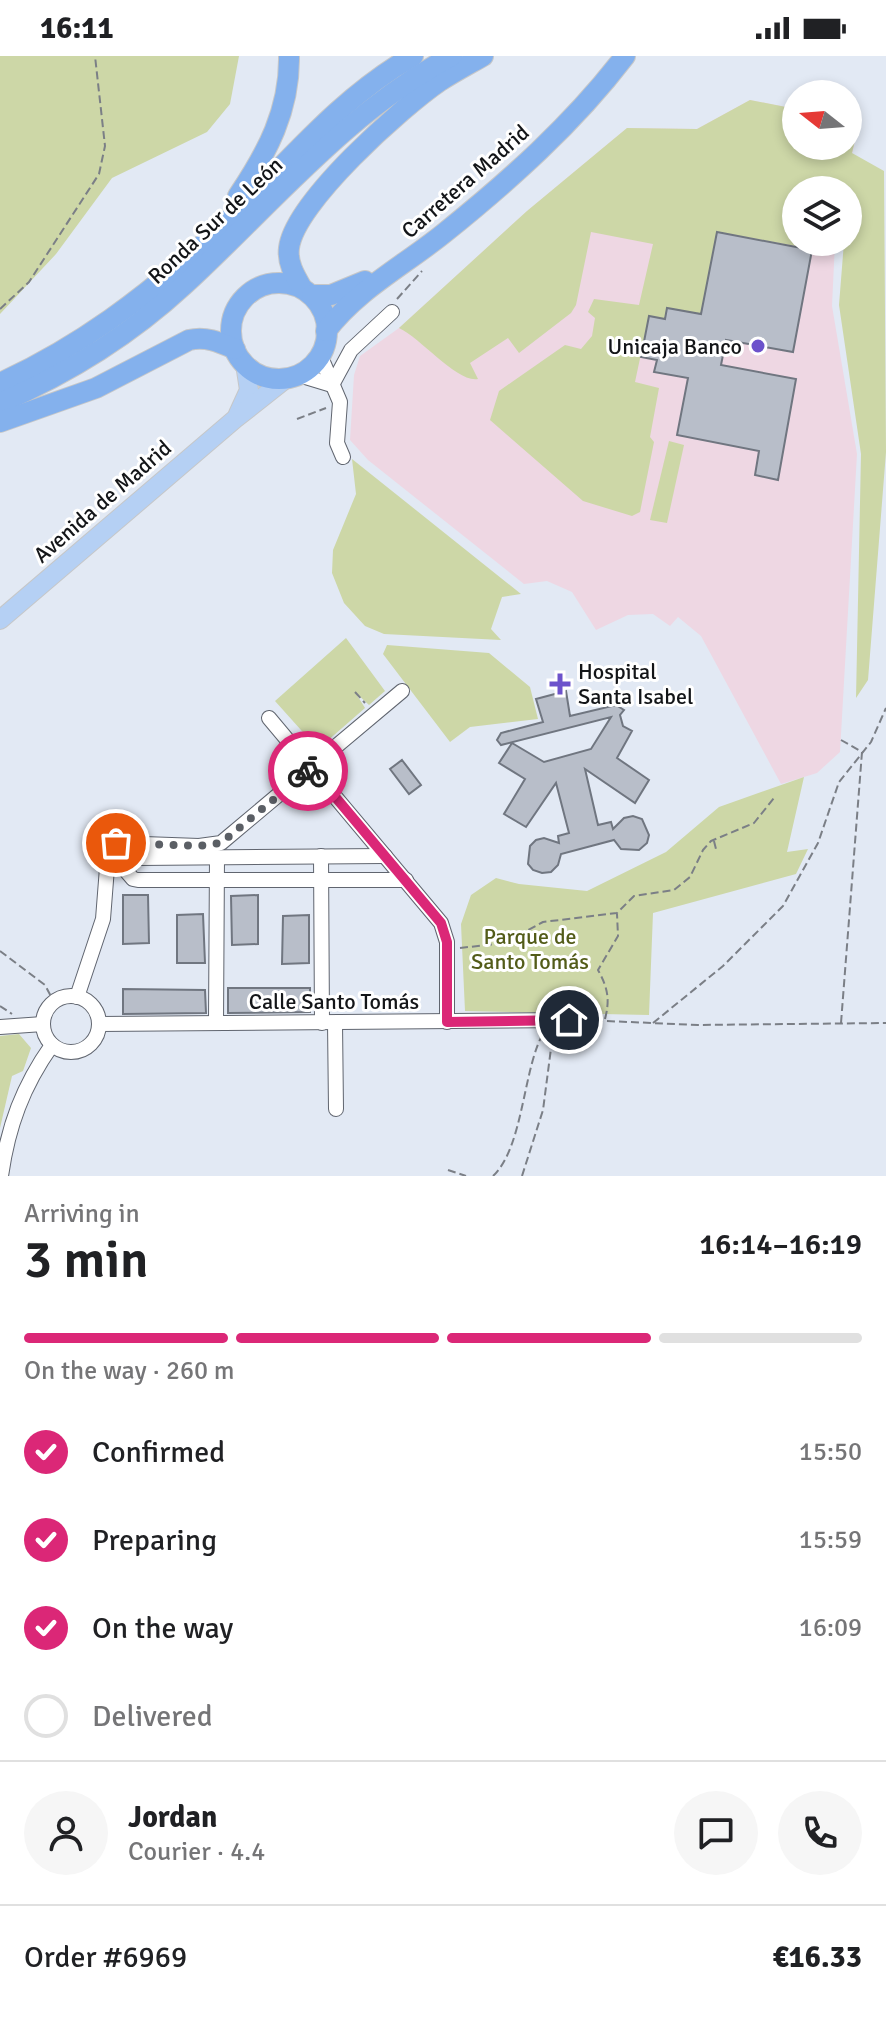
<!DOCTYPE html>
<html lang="en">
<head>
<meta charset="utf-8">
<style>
  :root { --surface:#fff; --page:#f6f6f6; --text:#202124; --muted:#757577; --line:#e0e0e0; --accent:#db2777 }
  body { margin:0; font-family:Signika,sans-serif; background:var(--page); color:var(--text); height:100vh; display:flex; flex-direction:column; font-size:30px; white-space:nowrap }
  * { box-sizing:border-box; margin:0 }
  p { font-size:26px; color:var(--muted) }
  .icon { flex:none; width:44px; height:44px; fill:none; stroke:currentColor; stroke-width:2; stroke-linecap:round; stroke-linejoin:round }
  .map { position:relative; height:1120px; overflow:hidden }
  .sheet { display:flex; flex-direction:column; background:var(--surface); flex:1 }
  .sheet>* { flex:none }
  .needle { width:52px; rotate:287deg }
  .controls { position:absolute; left:782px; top:24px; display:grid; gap:16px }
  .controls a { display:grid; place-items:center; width:80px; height:80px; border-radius:50%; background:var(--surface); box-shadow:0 4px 12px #0003; font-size:40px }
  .pin { position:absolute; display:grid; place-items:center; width:68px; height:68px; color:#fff; margin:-34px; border:4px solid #fff; border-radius:50%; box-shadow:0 2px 8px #0007 }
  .courier { position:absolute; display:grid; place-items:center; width:80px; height:80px; margin:-40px; border:6px solid #db2777; border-radius:50%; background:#fff; color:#222; box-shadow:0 2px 10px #0007 }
  .overview em { font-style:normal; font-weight:600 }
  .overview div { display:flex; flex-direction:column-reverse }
  .overview { display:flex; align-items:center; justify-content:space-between; height:136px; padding:0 24px }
  h1 { font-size:52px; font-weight:600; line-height:60px }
  .bar { display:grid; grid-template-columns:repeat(4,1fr); gap:12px 8px; align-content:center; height:96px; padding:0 24px }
  .bar i { height:10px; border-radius:6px; background:var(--line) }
  .bar .current { background:var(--accent) }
  .bar p { grid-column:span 4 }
  .line { display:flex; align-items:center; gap:20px; padding:0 24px; border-top:2px solid var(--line) }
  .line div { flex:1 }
  .round { display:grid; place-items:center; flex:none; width:84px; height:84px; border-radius:42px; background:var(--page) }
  ol { padding:0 24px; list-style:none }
  li { display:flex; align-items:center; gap:24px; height:88px }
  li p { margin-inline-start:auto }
  li .icon { padding:8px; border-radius:50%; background:var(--accent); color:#fff; stroke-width:4 }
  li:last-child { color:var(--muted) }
  li i { width:44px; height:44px; border:4px solid var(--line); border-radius:50% }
  .status { display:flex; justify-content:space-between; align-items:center; height:56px; padding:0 40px; background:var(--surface); direction:ltr }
  .status svg { height:22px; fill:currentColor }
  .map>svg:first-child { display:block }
  .commercial { fill:#eed7e3 }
  .green { fill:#cdd7a7 }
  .building { fill:#b8bec9; stroke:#707680; stroke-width:2 }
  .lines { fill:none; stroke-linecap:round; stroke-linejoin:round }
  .minor-casing { stroke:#60656f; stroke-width:16 }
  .major-casing { stroke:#c6c7c8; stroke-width:20 }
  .highway-casing { stroke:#c6c7c8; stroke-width:22 }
  .path { stroke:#7b7f86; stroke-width:2; stroke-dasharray:8 4; stroke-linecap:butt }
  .minor { stroke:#fff; stroke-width:14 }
  .major { stroke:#b5d0f4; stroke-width:18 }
  .highway { stroke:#84b1ed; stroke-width:20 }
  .done { stroke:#5b5f65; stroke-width:8; stroke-dasharray:0 14.4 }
  .route { stroke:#db2777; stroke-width:10 }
  .poi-dot { fill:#6c52cb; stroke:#fff; stroke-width:3 }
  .labels { text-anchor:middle; stroke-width:6; stroke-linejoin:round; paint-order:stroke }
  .street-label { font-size:22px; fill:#131518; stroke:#fff }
  .poi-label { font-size:22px; fill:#131518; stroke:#fff; text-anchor:end }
  .park-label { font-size:22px; fill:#535c19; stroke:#fff }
</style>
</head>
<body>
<div class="status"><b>16:11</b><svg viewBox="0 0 49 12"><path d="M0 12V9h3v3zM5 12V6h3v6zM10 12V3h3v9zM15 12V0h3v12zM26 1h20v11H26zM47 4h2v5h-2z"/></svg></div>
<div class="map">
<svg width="886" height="1120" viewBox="0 0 886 1120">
  <rect width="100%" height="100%" fill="#e2e9f4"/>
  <!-- commercial -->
  <polygon class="commercial" points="750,44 796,53 796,90 848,90 848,65 859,67 844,134 796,134 796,186 835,186 832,250 857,398 840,696 817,717 781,728 701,580 678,561 670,570 653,558 628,559 596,574 572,536 547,525 524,528 368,404 350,384 354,319 360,300 399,272 527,155 627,72 697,73"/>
  <!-- green -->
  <g class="green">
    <polygon points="0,0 239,0 230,48 207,76 112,122 56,198 0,258"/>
    <path d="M750,44l46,9v37h52v-25l11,2 -7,30 32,18 2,281 -18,228 -12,18 5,-244 -22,-149 5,-63h4v-52h-52v52h39v11l-118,-21 -16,83 -34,-7 -2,11 -16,-3 -14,66 24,6 -9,49 4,5 -14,70 -8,4 -49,-15 -93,-81 9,-29 66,-46 16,4 11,-13 3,-18 -7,-6 6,-13 45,6 14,-61 -62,-12 -15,73 -5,8 -52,40 -11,-15 -38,25 8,16c-21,4 -57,-41 -79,-51l128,-117 100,-83 70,1z"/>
    <polygon points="669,385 684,389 667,467 650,464"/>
    <polygon points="352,403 521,538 502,541 491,573 501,584 384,578 365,570 344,547 332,517 333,494 356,438"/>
    <polygon points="346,582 385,635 369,649 355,636 365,652 318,693 275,645"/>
    <polygon points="387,589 489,597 530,631 538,663 470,671 450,686 383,598"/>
    <polygon points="804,721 787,796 808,793 796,818 653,857 649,959 465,955 461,868 471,839 496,822 519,828 587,835 666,796 719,751"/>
    <polygon points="19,978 31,992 23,1015 12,1020 0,1072 0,980"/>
  </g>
  <!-- building -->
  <g class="building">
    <polygon points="717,176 812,194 793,296 726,284 721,309 796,323 778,424 755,419 759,395 677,379 688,322 654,316 657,304 641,301 649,260 665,263 667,252 701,258"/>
    <polygon points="566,635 570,660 616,649 624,654 620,659 623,670 632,675 617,702 649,724 635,747 585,713 598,769 611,766 613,773 624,762 633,760 642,763 649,779 647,787 639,794 621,793 614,784 561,798 558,809 551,816 542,817 533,814 528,808 530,790 536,784 544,782 559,787 558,780 569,777 556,727 526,771 504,758 525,723 499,707 512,687 544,706 591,693 611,661 501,689 497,684 501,677 543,666 536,643"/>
    <polygon points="402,704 421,729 409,738 390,713"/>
    <polygon points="123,839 148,839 149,887 123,888"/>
    <polygon points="258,839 258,888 232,889 231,840"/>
    <polygon points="203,858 205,907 177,907 177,859"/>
    <polygon points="309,859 309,907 282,908 283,860"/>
    <polygon points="228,932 310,932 310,956 228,957"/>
    <polygon points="123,933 205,934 206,957 123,958"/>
  </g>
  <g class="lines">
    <!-- minor casing -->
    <g class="minor-casing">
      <g id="minor">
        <polyline points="320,299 340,346 337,387 343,401"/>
        <polyline points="299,319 332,329"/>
        <polyline points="332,329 351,294 392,256"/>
        <polyline points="269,662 441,867 447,886 447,966"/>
        <polyline points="321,800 322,967"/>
        <polyline points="385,800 138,802 129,806 127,816 133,823 138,824 406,824"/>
        <circle cx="71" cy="968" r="28"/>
        <polyline points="77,941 103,863 108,799 116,787 199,790 221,787 402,635"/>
        <polyline points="216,967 217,801"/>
        <polyline points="335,967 336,1053"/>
        <polyline points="99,968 569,964"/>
        <polyline points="0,971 43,968"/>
        <path d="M1,1120c7,-50 22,-90 51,-131"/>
      </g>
    </g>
    <!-- major casing -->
    <g class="major-casing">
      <g id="major">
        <polyline points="238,358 249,334 245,308"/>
        <polyline points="0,564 235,363 287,322"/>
      </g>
    </g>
    <!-- highway casing -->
    <g class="highway-casing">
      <g id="highway">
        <path d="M238,140c29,-43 52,-86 51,-140"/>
        <circle cx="279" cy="275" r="48"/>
        <path d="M302,232c-7,-12 -15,-25 -13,-40 5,-45 113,-141 151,-167 14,-9 29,-17 43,-25"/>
        <polyline points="312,239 331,239 365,225"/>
        <path d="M326,275c31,-41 77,-65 117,-97 66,-53 130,-110 182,-178"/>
        <path d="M0,327c79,-36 146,-86 210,-145 67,-61 122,-136 203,-182"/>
        <path d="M0,347c67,-29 130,-68 184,-118 86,-79 163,-174 268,-229"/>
        <path d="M0,366l96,-34 93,-48c17,-4 30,2 46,9"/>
      </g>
    </g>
    <!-- path -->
    <g class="path">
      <polyline points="397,243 422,215"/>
      <polyline points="0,253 29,226 99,118 105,90 95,0"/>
      <polyline points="297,363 326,352"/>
      <polyline points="355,636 365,647"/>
      <polyline points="841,684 862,696 841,967"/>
      <polyline points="714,785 716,793"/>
      <polyline points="460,892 504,887 543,866 617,857 634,840 674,834 690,821 703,794 711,785 754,767 774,742"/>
      <polyline points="0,895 45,929 54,946"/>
      <polyline points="0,950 12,958"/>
      <path d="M605,963c5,-19 3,-31 -7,-49l20,-34 -1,-22"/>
      <polyline points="583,964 698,969 886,967"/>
      <polyline points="653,967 723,910 783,850 818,787 839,726 871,686 886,652"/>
      <polyline points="448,1114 466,1120"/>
      <path d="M493,1120c31,-29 30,-110 51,-144"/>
      <polyline points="522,1120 543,1054 553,977"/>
    </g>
    <!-- minor -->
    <use href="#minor" class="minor"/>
    <!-- major -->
    <use href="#major" class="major"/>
    <!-- highway -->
    <use href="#highway" class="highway"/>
  </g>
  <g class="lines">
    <!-- done -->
    <polyline class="done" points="116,787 199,790 221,787 308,715"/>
    <!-- route -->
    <polyline class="route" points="308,715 311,712 441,867 447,886 447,966 569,964"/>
  </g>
  <!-- markers -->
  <g class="poi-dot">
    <circle cx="758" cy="290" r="8"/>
    <path d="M556 616h8v8h8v8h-8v8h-8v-8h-8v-8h8z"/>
  </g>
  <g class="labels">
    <!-- street labels -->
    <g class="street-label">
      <text transform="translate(465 125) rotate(-41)" y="8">Carretera Madrid</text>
      <text transform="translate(215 164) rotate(-43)" y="8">Ronda Sur de León</text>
      <text transform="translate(102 445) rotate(-41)" y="8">Avenida de Madrid</text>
      <text x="334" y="953">Calle Santo Tomás</text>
    </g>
    <!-- poi labels -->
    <g class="poi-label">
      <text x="742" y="298">Unicaja Banco</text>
      <text x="578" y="623" text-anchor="start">Hospital<tspan x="578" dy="25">Santa Isabel</tspan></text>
    </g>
    <!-- park labels -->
    <g class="park-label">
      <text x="530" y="888">Parque de<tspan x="530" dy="25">Santo Tomás</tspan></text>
    </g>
  </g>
</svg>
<div class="controls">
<a><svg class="needle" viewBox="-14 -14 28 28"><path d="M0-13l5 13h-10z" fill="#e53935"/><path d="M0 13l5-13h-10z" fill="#757577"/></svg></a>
<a><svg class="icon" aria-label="layers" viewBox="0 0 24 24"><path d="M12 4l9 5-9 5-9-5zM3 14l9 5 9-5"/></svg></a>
</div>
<div class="pin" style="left:116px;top:787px;background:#ea580c"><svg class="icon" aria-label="bag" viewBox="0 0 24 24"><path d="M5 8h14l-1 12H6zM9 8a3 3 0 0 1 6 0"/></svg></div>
<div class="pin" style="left:569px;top:964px;background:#1f2937"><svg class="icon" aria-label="home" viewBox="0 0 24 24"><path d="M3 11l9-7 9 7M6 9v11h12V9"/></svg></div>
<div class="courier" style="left:308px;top:715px"><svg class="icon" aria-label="bike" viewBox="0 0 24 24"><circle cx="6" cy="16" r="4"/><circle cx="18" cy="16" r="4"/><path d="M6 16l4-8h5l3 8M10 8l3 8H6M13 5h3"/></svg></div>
</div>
<section class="sheet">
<div class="overview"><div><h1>3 min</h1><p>Arriving in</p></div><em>16:14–16:19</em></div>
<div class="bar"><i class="current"></i><i class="current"></i><i class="current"></i><i></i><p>On the way · 260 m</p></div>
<ol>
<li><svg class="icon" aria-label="check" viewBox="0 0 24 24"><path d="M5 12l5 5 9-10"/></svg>Confirmed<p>15:50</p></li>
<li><svg class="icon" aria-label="check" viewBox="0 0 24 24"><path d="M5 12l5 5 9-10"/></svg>Preparing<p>15:59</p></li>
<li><svg class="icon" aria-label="check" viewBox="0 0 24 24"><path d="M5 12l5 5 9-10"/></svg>On the way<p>16:09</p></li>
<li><i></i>Delivered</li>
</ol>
<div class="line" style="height:144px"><a class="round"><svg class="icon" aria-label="person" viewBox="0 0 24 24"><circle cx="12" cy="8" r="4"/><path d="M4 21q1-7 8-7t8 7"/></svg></a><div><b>Jordan</b><p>Courier · 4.4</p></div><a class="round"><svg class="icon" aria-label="chat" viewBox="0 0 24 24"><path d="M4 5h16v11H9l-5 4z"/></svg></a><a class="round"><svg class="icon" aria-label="phone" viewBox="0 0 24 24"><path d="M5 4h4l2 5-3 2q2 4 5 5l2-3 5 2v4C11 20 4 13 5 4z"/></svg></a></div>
<div class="line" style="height:104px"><div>Order #6969</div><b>€16.33</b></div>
</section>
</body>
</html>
